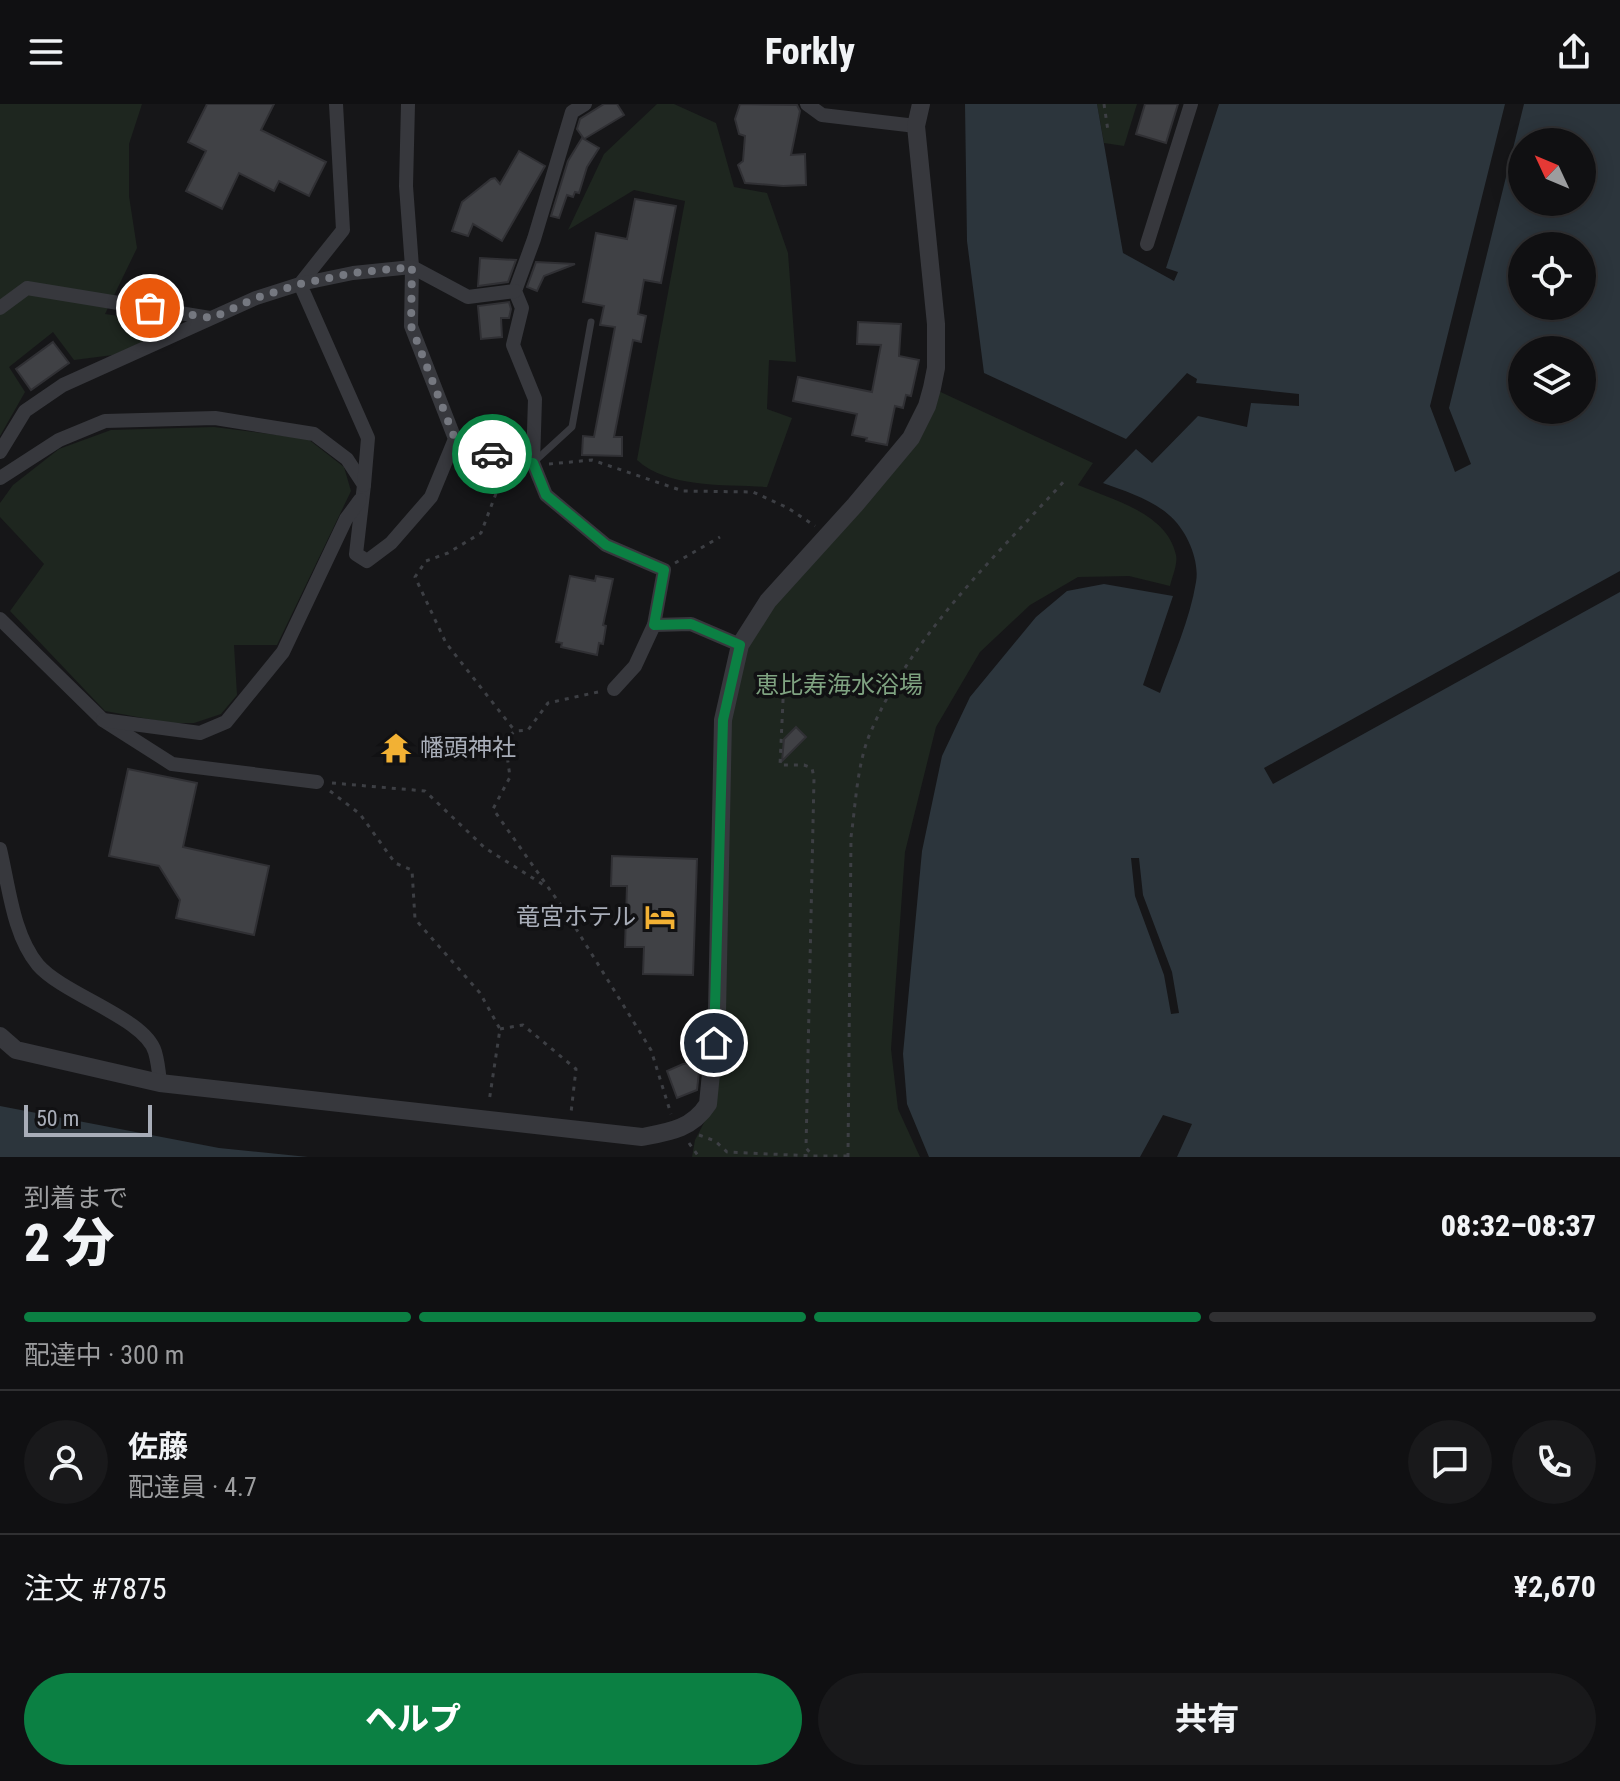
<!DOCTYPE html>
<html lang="ja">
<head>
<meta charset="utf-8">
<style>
  :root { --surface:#101012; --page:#19191b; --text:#f1f3f6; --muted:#9c9d9f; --line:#303032; --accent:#0b8043 }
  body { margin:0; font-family:"Roboto Condensed","Noto Sans JP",sans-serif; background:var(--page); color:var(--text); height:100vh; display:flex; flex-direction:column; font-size:30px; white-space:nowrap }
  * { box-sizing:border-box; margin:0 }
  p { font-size:26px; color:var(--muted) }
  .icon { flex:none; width:44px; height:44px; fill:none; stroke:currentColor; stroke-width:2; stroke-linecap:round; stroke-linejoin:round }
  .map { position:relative; height:1053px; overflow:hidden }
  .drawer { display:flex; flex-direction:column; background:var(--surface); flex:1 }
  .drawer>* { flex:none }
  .needle { width:52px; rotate:314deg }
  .buttons { position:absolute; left:1508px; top:24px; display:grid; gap:16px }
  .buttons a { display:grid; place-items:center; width:88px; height:88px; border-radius:50%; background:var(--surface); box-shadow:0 4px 20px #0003,0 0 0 2px var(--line); font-size:40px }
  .scale { position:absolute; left:24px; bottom:20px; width:128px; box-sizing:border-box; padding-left:8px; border:4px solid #a8adb8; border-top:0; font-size:22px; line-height:28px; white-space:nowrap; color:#a8adb8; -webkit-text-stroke:6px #111113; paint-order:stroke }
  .pin { position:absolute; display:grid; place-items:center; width:68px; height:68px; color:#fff; margin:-34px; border:4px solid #fff; border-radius:50%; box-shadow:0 2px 8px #0007 }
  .courier { position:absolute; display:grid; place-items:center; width:80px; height:80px; margin:-40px; border:6px solid #0b8043; border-radius:50%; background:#fff; color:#222; box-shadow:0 2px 10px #0007 }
  .head em { font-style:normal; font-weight:800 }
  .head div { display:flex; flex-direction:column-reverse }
  .head { display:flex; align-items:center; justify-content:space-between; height:136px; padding:0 24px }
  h1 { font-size:52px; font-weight:800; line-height:60px }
  .bar { display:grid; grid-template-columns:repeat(4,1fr); gap:12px 8px; align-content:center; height:96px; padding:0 24px }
  .bar i { height:10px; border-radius:6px; background:var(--line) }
  .bar .selected { background:var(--accent) }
  .bar p { grid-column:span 4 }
  .line { display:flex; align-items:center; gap:20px; padding:0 24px; border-top:2px solid var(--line) }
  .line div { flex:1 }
  .round { display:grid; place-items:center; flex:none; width:84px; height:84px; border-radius:42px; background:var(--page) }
  .action { display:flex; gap:16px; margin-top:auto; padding:16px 24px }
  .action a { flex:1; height:92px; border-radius:48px; background:var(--accent); color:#fff; font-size:32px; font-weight:800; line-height:92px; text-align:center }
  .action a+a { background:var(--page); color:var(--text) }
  header { display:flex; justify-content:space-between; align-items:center; height:104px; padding:0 24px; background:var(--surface); font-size:36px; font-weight:800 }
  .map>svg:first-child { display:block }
  .green { fill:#1e261f }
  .water { fill:#2c353c; fill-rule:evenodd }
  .pier { fill:#161618 }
  .building { fill:#404145; stroke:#303034; stroke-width:2 }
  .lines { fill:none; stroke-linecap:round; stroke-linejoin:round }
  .path { stroke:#3d3f44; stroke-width:3; stroke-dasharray:4 6; stroke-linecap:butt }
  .service { stroke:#37383d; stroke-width:7 }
  .minor { stroke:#37383d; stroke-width:14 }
  .tertiary { stroke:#37383d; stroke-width:18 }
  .done { stroke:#757880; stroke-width:8; stroke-dasharray:0 14.4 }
  .route { stroke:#0b8043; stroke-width:10 }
  .labels { text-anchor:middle; stroke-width:7; stroke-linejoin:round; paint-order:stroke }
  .park-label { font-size:24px; fill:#7fa381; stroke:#111113 }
  .poi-label { font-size:24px; fill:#a8adb8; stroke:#111113; text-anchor:start }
</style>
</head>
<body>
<header><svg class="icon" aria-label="menu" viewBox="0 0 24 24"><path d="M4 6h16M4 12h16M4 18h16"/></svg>Forkly<svg class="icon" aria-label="share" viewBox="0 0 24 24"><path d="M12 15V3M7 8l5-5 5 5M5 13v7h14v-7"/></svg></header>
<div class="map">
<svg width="1620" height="1053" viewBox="0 0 1620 1053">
  <rect width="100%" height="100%" fill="#161618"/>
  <!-- green -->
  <g class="green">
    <polygon points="0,0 142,0 129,40 129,92 137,144 105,210 180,221 113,251 74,256 53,228 9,263 25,288 0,332"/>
    <path d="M657,0h17l42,19 18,64 33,6 21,60 8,109 -27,-2 -2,49 25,9 -25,69c-41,-3 -98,2 -130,-27l48,-259 -51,-11 -66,40 36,-76z"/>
    <polygon points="1097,0 1137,0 1124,42 1104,39"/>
    <path d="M932,284l161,75 -15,22c35,15 89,28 98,70 2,9 -4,22 -6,31l-41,-10 -51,1 -48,28 -50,47 -44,75 -31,125 -14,197 7,60 22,48h-228l3,-17 11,-21 17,-399 17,-75 171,-207z"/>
    <polygon points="214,323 308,335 344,363 351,387 277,541 234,541 237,591 221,610 194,619 170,619 105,607 10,507 44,460 0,413 0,399 13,381 59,345 111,326"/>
  </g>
  <!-- water -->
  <g class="water">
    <path d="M965,0h132l26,149 51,28 4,-9 -12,-4 53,-164h401v1053h-443l15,-33 -29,-9 -23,42h-211l-22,-53 -4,-50 19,-203 20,-95 28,-59 66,-80 31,-26 37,-7 69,12 -30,89 17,8c13,-36 30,-74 36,-111 4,-22 -10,-53 -27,-67 -18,-16 -44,-24 -66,-32l33,-34 16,14 46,-47 49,11 4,-24 48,3v-12l-103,-11 1,-4 -10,-6 -61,66 -142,-66 -17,-132zM1522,38h60v60h-60zM1522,142h60v60h-60zM1522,246h60v60h-60z"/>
    <polygon points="0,1002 219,1044 308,1053 0,1053"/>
  </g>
  <!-- pier -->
  <g class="pier">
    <polygon points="1505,0 1524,0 1449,304 1471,360 1455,368 1430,302"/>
    <polygon points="1620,467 1620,488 1273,680 1264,664"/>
    <polygon points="1131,754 1139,754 1143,791 1172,868 1179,909 1171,910 1164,871 1135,792"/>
  </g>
  <!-- building -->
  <g class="building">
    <polygon points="207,0 274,0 261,26 326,58 309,92 279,77 274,87 239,69 222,105 186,87 206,47 188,38"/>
    <polygon points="604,0 617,0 624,11 584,35 577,25 580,15"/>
    <polygon points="740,0 797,1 800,7 791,51 805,50 806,81 783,82 745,79 738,61 743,57 745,32 739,30 735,15"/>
    <polygon points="1145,0 1178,0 1166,39 1136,30"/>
    <polygon points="582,34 599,44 587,63 579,89 575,88 573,93 567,91 559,114 551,112 568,57"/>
    <polygon points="519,47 545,62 502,137 473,120 468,132 452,127 462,98 491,75 495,74 500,80"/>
    <polygon points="635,95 676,102 661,179 644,176 638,210 646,212 641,238 633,236 614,333 622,333 622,352 582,351 583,332 594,333 615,223 600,221 604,202 583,198 596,129 627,135"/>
    <polygon points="480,154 516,156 508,178 478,182"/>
    <polygon points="536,158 575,160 544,172 537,187 527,183"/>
    <polygon points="509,198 511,205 509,214 501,214 502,233 481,235 478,202"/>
    <polygon points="858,218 901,220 899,252 919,256 911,292 906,291 903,304 895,302 887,341 866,337 867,334 852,331 857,310 793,297 798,273 872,288 881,241 857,240"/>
    <polygon points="53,238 69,259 31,286 16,265"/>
    <polygon points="570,472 595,477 596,472 613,475 603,521 606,522 603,540 599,539 597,551 561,543 562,539 556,538"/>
    <polygon points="796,623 806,633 782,657 784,635"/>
    <polygon points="128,665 197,679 183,743 269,762 254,831 176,814 180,796 159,762 109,752"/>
    <polygon points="612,752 697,755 693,871 643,870 644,843 625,843 627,782 611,782"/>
    <polygon points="700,958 697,986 677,994 667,967 683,960"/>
  </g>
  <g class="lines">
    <!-- path -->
    <g class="path">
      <polyline points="1104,0 1108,27"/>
      <polyline points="549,360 592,356 683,387 753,388 788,404 815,422"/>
      <polyline points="503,371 481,429 448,449 426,457 415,473 446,539 515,627"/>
      <polyline points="675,459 720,433"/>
      <polyline points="784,575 780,661 804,661 812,664 814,674 806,1044 813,1052 848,1052"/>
      <polyline points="598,588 548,599 528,626 515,627 505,636 510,673 493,705 567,810 651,946 671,1010"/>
      <polyline points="332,679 425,687 485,744 547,783"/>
      <polyline points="330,687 360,710 395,759 412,766 415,815 480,889 500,925 489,998"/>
      <polyline points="500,925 523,921 576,965 571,1009"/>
      <polyline points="699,1031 715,1037 727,1048 813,1052"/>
      <polyline points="689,1039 699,1053"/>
      <path d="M848,1053l3,-320c5,-35 6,-76 21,-108 42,-97 125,-174 195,-251"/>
    </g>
    <!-- service -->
    <polyline class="service" points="535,357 572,323 591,218"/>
    <!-- minor -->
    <g class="minor">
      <polyline points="585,0 572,8 534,135 515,187 522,204 513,241 535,295 533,359 546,391 606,441 664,466 654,521 635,562 614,585"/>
      <polyline points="807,0 822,11 916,22"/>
      <polyline points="1147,140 1191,0"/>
      <polyline points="0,204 27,184 210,214"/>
      <polyline points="455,335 471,340 508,357 533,359"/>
      <polyline points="0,348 25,307 63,281 256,194 300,180 343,126 336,0"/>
      <polyline points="0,374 59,336 105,317 215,314 314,330 347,355 364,381 356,450 367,457 391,439 431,393 455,335 411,222 412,163 406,82 408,0"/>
      <polyline points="364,381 368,334 300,180 353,169 412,163 468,193 515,187"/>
      <polyline points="0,515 103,616 172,660 317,678"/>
      <polyline points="654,521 691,520 740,541"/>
      <polyline points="103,616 200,629 226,618 283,548 346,415 360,396"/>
      <path d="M0,745c9,38 13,86 38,116 26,30 107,53 117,87 3,10 4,21 5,31"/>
    </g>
    <!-- tertiary -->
    <path class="tertiary" d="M0,932l16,14 144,33 482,54c27,-5 50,-8 66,-33l9,-92 6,-292 17,-75 28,-44 87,-96 56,-67 16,-32 5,-18 4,-20v-44l-20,-198 5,-22"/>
  </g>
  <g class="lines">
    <!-- done -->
    <polyline class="done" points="150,204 212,214 256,194 300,180 353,169 412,163 411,222 455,335 492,350"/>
    <!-- route -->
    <polyline class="route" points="492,350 508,357 533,359 546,391 606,441 664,466 654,521 691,520 740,541 723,616 714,939"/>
  </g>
  <!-- icons -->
  <defs>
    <g id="temple-bare" transform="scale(2.4)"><path d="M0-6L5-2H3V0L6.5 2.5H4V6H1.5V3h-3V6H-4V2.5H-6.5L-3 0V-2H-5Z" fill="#f2b134" stroke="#111113" stroke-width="2.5" paint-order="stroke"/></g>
    <g id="hotel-bare" transform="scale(2.4)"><path d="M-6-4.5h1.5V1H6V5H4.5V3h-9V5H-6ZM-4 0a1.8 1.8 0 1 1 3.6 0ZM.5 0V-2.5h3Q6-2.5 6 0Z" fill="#f2b134" stroke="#111113" stroke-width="2.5" paint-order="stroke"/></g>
  </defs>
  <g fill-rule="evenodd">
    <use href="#temple-bare" x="396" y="644"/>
    <use href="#hotel-bare" x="660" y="813"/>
  </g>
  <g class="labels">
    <!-- park labels -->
    <g class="park-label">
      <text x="839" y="589">恵比寿海水浴場</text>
    </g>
    <!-- poi labels -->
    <g class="poi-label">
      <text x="420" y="652">幡頭神社</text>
      <text x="636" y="821" text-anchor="end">竜宮ホテル</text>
    </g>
  </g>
</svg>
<div class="buttons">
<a><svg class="needle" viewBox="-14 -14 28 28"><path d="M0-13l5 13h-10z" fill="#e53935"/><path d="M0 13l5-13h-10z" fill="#9c9d9f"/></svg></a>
<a><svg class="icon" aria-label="locate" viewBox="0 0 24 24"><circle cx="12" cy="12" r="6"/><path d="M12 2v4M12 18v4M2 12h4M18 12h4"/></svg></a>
<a><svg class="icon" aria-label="layers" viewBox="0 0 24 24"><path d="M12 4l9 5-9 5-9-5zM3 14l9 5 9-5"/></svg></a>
</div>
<div class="scale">50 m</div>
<div class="pin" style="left:150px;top:204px;background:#ea580c"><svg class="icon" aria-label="bag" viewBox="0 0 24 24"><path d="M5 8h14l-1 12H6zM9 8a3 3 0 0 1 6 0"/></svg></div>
<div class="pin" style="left:714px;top:939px;background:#1f2937"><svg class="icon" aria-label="home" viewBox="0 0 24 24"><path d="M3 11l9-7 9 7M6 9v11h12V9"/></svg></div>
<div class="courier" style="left:492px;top:350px"><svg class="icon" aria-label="car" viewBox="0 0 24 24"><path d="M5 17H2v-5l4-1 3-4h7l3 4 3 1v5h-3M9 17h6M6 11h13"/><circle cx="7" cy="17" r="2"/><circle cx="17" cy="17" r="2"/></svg></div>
</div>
<section class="drawer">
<div class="head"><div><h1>2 分</h1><p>到着まで</p></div><em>08:32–08:37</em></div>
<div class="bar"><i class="selected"></i><i class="selected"></i><i class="selected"></i><i></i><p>配達中 · 300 m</p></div>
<div class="line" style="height:144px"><a class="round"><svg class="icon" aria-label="person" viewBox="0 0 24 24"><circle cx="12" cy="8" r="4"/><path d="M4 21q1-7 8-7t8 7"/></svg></a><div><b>佐藤</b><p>配達員 · 4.7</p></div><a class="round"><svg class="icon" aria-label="chat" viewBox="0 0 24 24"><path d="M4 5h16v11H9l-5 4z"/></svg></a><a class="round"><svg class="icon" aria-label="phone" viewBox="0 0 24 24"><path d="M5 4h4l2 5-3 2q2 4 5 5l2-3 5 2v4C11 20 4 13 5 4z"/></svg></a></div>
<div class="line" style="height:104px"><div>注文 #7875</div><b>¥2,670</b></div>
<div class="action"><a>ヘルプ</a><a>共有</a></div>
</section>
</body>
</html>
